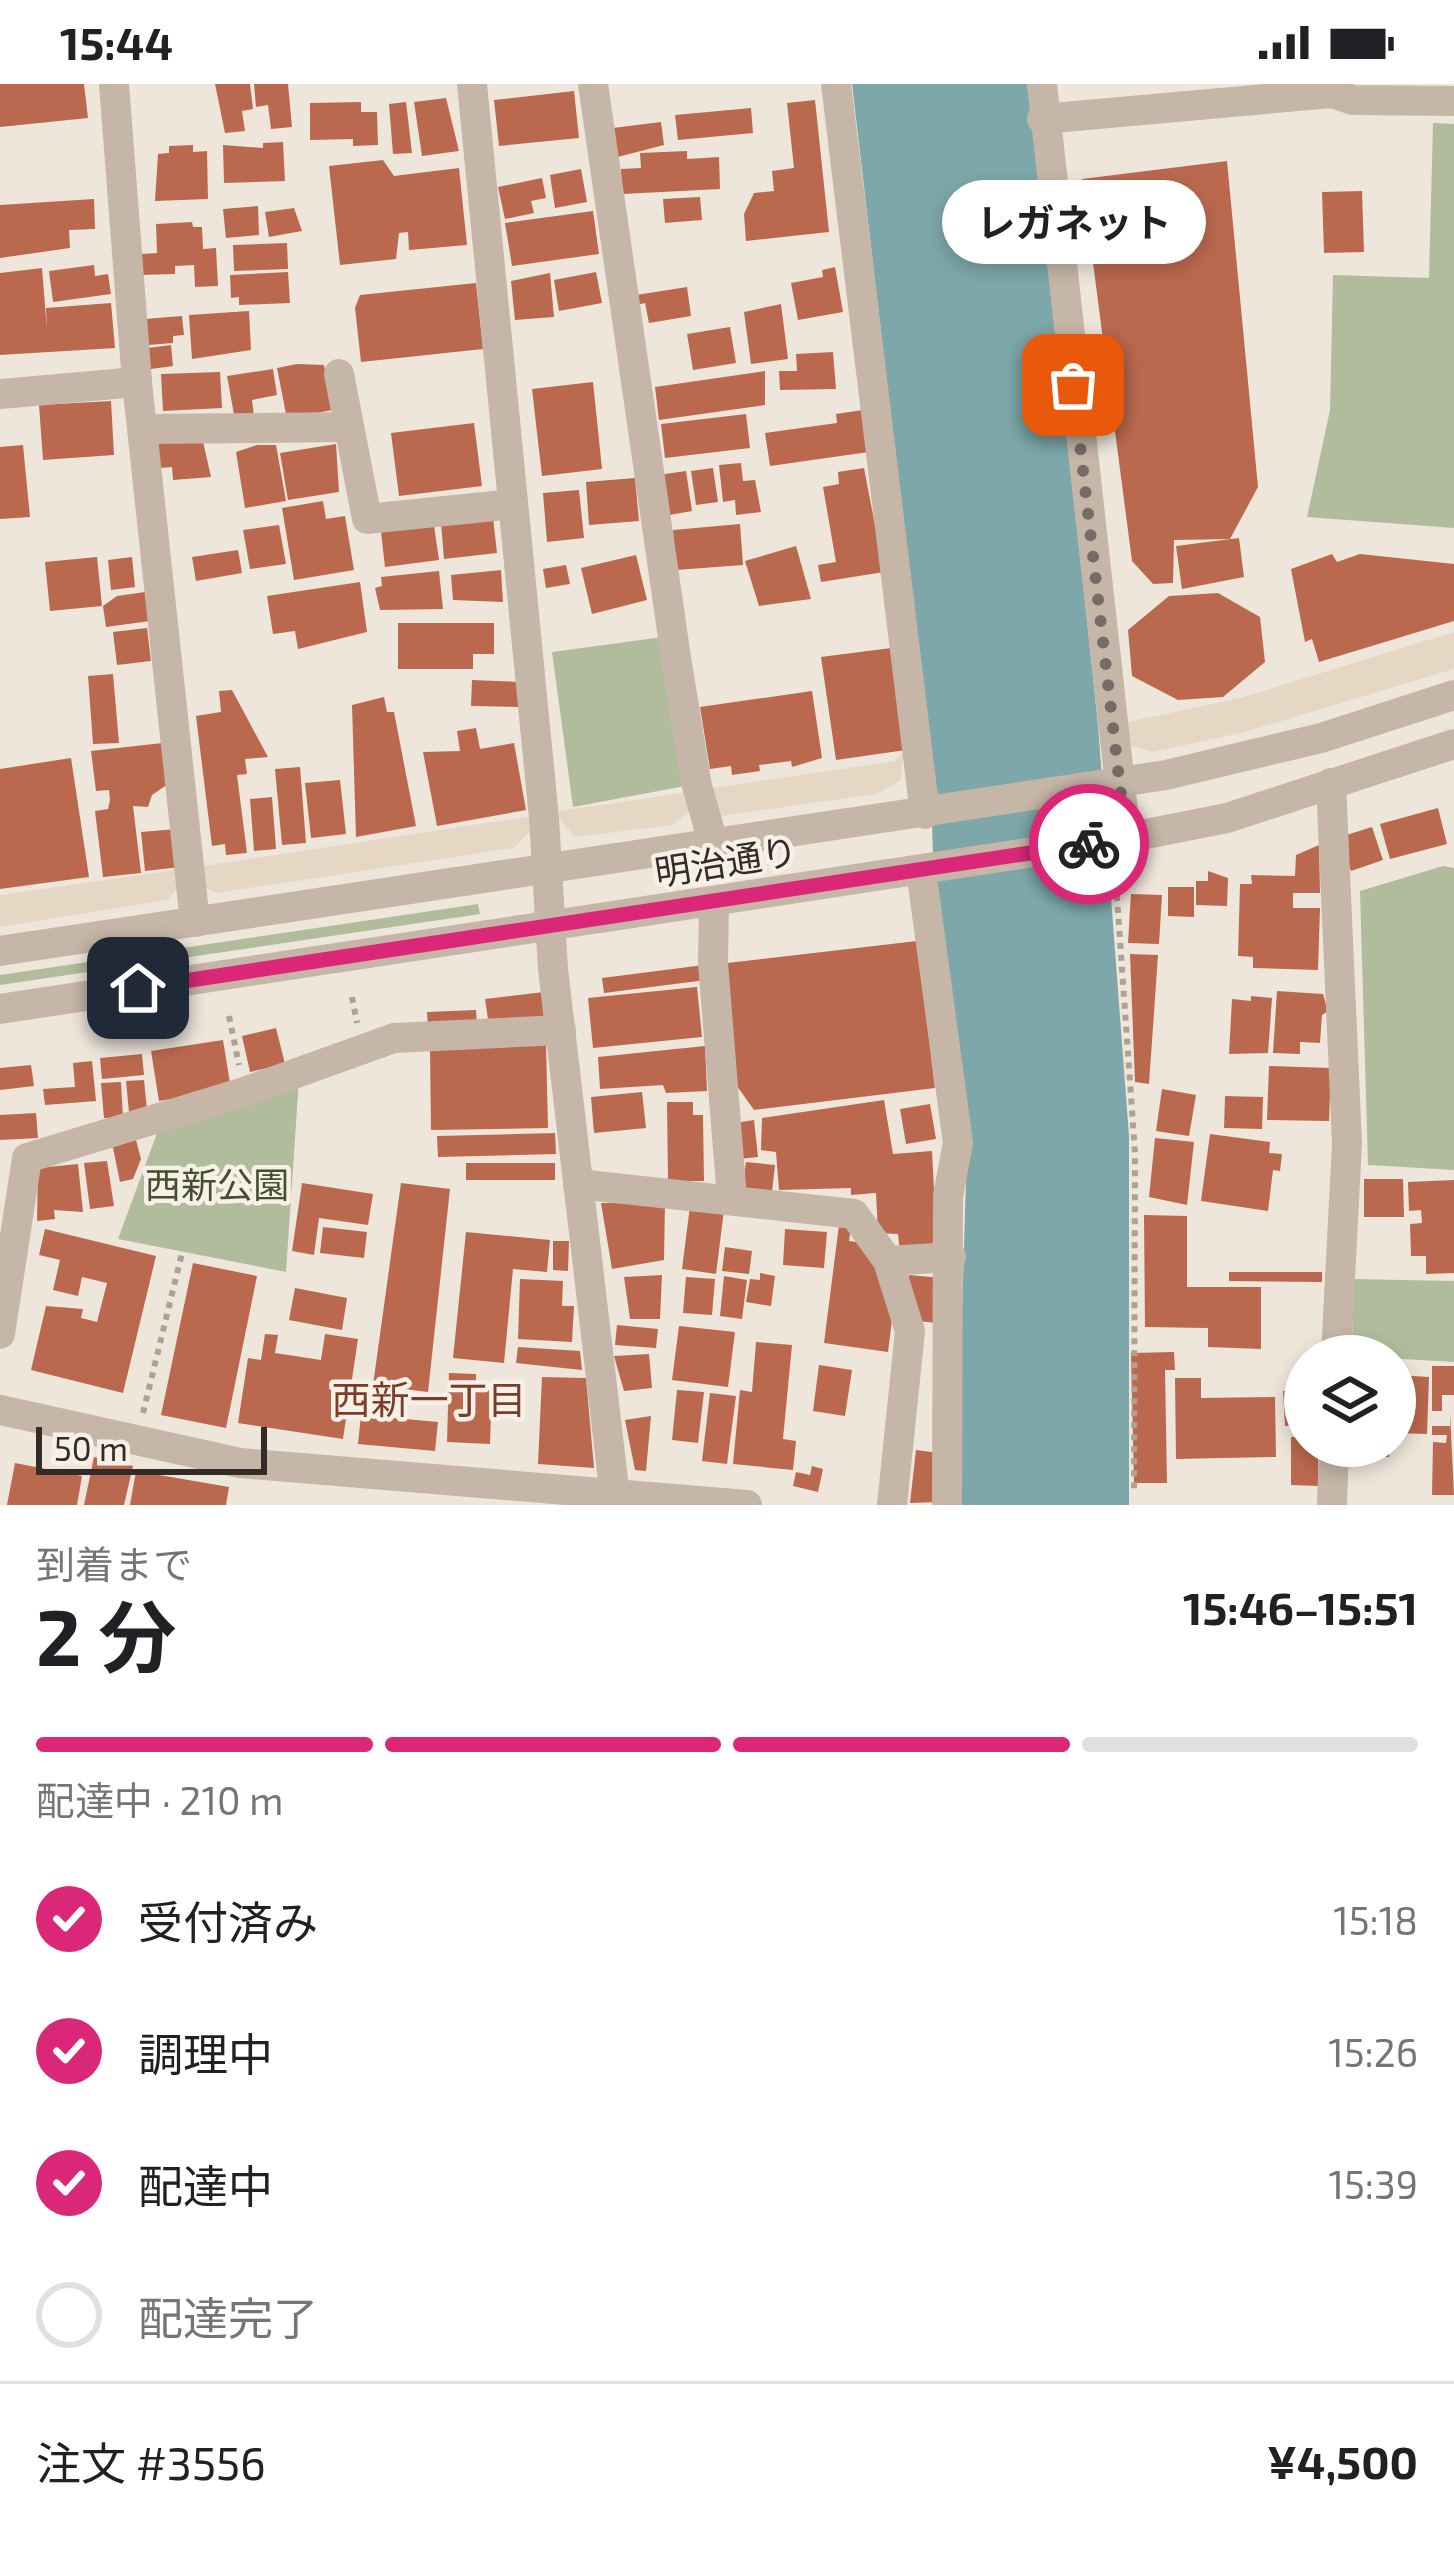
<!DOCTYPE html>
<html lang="ja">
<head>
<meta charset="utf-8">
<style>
  :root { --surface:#fff; --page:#f2f2f2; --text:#202124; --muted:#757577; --line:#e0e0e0; --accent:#db2777 }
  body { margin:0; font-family:"Exo 2","Noto Sans JP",sans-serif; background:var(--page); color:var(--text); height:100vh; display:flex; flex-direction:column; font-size:45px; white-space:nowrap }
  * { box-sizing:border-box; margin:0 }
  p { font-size:39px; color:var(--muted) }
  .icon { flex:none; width:66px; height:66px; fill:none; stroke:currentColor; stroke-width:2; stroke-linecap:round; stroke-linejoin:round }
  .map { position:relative; height:1421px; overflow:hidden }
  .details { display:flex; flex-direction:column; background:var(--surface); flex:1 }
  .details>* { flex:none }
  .tools { position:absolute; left:1284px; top:1251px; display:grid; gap:24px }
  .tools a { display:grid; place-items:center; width:132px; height:132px; border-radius:50%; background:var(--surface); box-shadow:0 6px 18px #0003; font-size:60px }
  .scale { position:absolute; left:36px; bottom:30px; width:231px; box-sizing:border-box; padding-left:12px; border:6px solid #332b28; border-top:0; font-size:33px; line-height:42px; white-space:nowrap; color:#332b28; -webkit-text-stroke:9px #f7f0e7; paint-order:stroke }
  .pin { position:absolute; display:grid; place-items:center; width:102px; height:102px; color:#fff; margin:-51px; border-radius:24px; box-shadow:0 6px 18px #0006 }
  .courier { position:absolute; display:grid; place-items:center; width:120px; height:120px; margin:-60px; border:9px solid #db2777; border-radius:50%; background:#fff; color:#222; box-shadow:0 3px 15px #0007 }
  .bubble { position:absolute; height:84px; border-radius:42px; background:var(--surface); box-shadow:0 6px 18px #0003; font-size:39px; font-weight:700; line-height:84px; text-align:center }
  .summary em { font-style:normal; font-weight:700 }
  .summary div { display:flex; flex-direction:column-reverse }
  .summary { display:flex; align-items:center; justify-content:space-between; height:204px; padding:0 36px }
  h1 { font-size:78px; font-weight:700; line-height:90px }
  .bar { display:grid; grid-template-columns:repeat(4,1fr); gap:18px 12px; align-content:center; height:144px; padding:0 36px }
  .bar i { height:15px; border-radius:9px; background:var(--line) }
  .bar .active { background:var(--accent) }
  .bar p { grid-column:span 4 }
  .line { display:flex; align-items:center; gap:30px; padding:0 36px; border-top:3px solid var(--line) }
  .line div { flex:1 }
  ol { padding:0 36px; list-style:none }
  li { display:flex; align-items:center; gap:36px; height:132px }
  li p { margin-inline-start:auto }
  li .icon { padding:12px; border-radius:50%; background:var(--accent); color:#fff; stroke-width:4 }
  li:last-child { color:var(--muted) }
  li i { width:66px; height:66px; border:6px solid var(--line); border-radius:50% }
  .status { display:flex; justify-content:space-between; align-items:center; height:84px; padding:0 60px; background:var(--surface); direction:ltr }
  .status svg { height:33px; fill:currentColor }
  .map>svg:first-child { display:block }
  .green { fill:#b1bc9d }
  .plaza { fill:#e5d7c4 }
  .water { fill:#7da7a9 }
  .building { fill:#ba694e }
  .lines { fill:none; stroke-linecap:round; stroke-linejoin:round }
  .path { stroke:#b1a093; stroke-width:6; stroke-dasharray:6 6; stroke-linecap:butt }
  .minor { stroke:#c6b6a8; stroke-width:30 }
  .tertiary { stroke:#c6b6a8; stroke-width:30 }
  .done { stroke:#756c67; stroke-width:12; stroke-dasharray:0 21.6 }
  .route { stroke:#db2777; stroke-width:15 }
  .labels { text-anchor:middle; stroke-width:9; stroke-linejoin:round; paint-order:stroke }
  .street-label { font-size:36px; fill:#332b28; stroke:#f7f0e7 }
  .park-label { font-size:36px; fill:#434f2e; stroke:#f7f0e7 }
  .neighbourhood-label { font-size:39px; fill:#7a3d29; stroke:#f7f0e7 }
</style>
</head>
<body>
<div class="status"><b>15:44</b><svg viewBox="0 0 49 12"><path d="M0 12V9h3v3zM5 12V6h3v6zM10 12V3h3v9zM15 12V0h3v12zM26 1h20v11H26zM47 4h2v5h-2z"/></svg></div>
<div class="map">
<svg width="1454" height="1421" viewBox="0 0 1454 1421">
  <rect width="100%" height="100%" fill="#efe6db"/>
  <!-- green -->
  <g class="green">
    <polygon points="1433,39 1454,40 1454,444 1307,433 1330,326 1333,191 1429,194"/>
    <polygon points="663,553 685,702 573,723 552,568"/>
    <polygon points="1443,782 1454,784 1454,1086 1368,1081 1360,807"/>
    <polygon points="478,820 480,830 0,901 0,891"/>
    <polygon points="299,995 286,1188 118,1155 160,1041"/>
    <polygon points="1353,1195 1454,1197 1454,1278 1352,1272"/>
  </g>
  <!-- plaza -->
  <g class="plaza">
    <polygon points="1454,548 1454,585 1245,648 1153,668 1127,661 1123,639 1240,614"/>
    <polygon points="903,669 901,696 877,710 722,732 714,729 706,705 895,677"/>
    <polygon points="690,708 690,727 673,741 575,753 560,735 559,727"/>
    <polygon points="532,732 531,746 514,764 217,809 205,804 196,783"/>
    <polygon points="182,785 182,799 167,816 0,843 0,811"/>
  </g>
  <!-- water -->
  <polygon class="water" points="852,0 1031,0 1098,641 1129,1052 1129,1421 956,1421 967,1065 934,807 930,668"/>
  <!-- building -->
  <g class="building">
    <polygon points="0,0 84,0 88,34 0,43"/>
    <polygon points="215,0 250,0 253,25 242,27 245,47 225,49"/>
    <polygon points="254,0 288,0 292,43 271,45 268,21 256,23"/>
    <polygon points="574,7 579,54 499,62 494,16"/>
    <polygon points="446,14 459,67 422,72 414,18"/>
    <polygon points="815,16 829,148 746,157 744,130 754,109 774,107 772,87 794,84 787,19"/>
    <polygon points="361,18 361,28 377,28 378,61 353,62 353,55 310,56 310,19"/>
    <polygon points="406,18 412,69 393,70 389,20"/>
    <polygon points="751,24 753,49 678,56 675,31"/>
    <polygon points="661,38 664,61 610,75 605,45"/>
    <polygon points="283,58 285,97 224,99 223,61 263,64 263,59"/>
    <polygon points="193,61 193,68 207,67 208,115 155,117 158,70 169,69 169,62"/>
    <polygon points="687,67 687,75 719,73 720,105 622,110 621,85 641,84 640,69"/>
    <polygon points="383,76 394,92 459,84 467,161 409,166 408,148 399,149 396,175 340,181 329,82"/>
    <polygon points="1227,77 1258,403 1230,455 1174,456 1173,499 1153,500 1132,477 1082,95"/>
    <polygon points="581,85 587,118 555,124 550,91"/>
    <polygon points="542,94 546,114 531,117 534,129 505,135 498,103"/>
    <polygon points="1362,107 1364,168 1324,169 1322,108"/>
    <polygon points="700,113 702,136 665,139 663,115"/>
    <polygon points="94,115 95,145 69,146 70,164 0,174 0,121"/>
    <polygon points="258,122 259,151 226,154 223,125"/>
    <polygon points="294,124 302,147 269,153 265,128"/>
    <polygon points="593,127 599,170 512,182 505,139"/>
    <polygon points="192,138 193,143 202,143 203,165 216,164 218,202 195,203 194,181 175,182 175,190 142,191 141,170 157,169 156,140"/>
    <polygon points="287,159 288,185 234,187 233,161"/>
    <polygon points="94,181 95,192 108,190 111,210 53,218 49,187"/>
    <polygon points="835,183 843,228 798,236 791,199 823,193 822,186"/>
    <polygon points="42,184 47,246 46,224 111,219 115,264 0,271 0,189"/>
    <polygon points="288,188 290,219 239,221 239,213 231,214 230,191"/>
    <polygon points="596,188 602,219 559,227 554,196"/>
    <polygon points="550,189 554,233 515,236 511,197"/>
    <polygon points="476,199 483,265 361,278 355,224 360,211"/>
    <polygon points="687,203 691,232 649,239 645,219 632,222 630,212"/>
    <polygon points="781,220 788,275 751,280 744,228"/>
    <polygon points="249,227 251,266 192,275 189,231"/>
    <polygon points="182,232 184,251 173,252 173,259 148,261 145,235"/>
    <polygon points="730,243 736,279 693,286 687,250"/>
    <polygon points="171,261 173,282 151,285 148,264"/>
    <polygon points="833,268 836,305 780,306 779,287 797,287 796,270"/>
    <polygon points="297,280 324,281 332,326 287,335 277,284"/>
    <polygon points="273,285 277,311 252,316 254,332 235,336 227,292"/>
    <polygon points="765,287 765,321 659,336 655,303"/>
    <polygon points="220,288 222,324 163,327 161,290"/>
    <polygon points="593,298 602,385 542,392 532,305"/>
    <polygon points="111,317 114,371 43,376 39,321"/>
    <polygon points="863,326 869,368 770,382 765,349 837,339 836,330"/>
    <polygon points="746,330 750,364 665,374 661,340"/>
    <polygon points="474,339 482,402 399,412 391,349"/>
    <polygon points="202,353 211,393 173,396 172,383 160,384 157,358"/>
    <polygon points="336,360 339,408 288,416 280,369"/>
    <polygon points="23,361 30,433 0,435 0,363"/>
    <polygon points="257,361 276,361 286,417 245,424 236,368"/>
    <polygon points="741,379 743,397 755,396 761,428 736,431 735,416 723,418 719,381"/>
    <polygon points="713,384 718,418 696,421 691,387"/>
    <polygon points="864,384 884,488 821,498 818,481 836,478 823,403 839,400 838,388"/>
    <polygon points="686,387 692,427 664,432 658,391"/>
    <polygon points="635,394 639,437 589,441 586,398"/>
    <polygon points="579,406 584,454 547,458 543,409"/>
    <polygon points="323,417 326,435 345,432 354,486 294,496 282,424"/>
    <polygon points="493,434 497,469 444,475 441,439"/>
    <polygon points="740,440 743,481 676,486 673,446"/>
    <polygon points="279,441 286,480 250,485 243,446"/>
    <polygon points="434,442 439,476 385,483 381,448"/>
    <polygon points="1239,454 1244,493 1182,505 1176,462"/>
    <polygon points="796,462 811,515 759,522 745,477"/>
    <polygon points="238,466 242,489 196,497 192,473"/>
    <polygon points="1332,470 1337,478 1360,470 1454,480 1454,537 1319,578 1312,555 1305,558 1291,485"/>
    <polygon points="636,471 647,516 592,530 581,484"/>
    <polygon points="97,473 102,522 50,527 45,478"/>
    <polygon points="132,473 135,503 111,506 108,476"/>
    <polygon points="566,481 570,500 546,504 543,485"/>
    <polygon points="501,486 503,518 453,516 451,491"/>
    <polygon points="439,487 443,525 380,526 375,504 382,502 381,493"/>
    <polygon points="360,498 367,548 298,565 295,547 273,550 267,512"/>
    <polygon points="145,508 150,537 106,543 103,522 117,512"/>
    <polygon points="1218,509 1260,533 1265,578 1223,613 1178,616 1132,592 1128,546 1169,512"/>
    <polygon points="398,539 494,539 494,570 473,570 473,585 398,585"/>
    <polygon points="147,544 151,577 117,581 113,548"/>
    <polygon points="891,564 906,666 836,676 821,573"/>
    <polygon points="113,590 119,659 93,660 88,592"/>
    <polygon points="472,596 519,598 518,623 471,622"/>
    <polygon points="232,606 268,673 245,675 247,690 237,691 247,769 226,771 225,760 212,762 196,632 221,628 219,607"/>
    <polygon points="812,607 822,674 792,683 791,677 759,681 760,687 732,691 731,682 710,685 700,623"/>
    <polygon points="384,613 387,628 394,628 416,742 356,753 352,621"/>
    <polygon points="476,644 480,665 514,659 526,726 437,742 423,668 460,667 457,647"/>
    <polygon points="171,658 171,698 152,711 148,723 133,722 141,789 103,793 95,727 108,725 110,716 109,706 96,707 91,667"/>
    <polygon points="71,674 89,793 0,805 0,685"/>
    <polygon points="300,683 306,759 282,761 275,685"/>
    <polygon points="340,696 346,750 311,754 305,699"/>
    <polygon points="272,713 276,765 254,767 250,715"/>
    <polygon points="1438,724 1447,760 1390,775 1380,740"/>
    <polygon points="1372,743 1383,776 1351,787 1340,753"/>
    <polygon points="177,745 180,783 145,787 141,748"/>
    <polygon points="1319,761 1320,809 1293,809 1293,824 1320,824 1318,886 1253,884 1253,873 1238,872 1240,800 1252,800 1251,791 1295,792 1296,771"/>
    <polygon points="1208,787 1228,794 1227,822 1196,821 1196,797 1208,797"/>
    <polygon points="1168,803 1194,803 1194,833 1168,832"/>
    <polygon points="1131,810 1162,811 1159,860 1128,859"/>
    <polygon points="917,857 935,1004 754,1026 734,998 727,879"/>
    <polygon points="1130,870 1158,871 1149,1000 1135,998"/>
    <polygon points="704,881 706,896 604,909 602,894"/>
    <polygon points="697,903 702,953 593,964 588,914"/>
    <polygon points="1277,907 1323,910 1328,927 1322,931 1320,959 1300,958 1300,970 1273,969"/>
    <polygon points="544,908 544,940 489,942 485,915"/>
    <polygon points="1251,912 1272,914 1268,969 1229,970 1232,915 1251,917"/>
    <polygon points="476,926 477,942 428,944 427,928"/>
    <polygon points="276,944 285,980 250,988 242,952"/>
    <polygon points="223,956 231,1005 159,1017 151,967"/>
    <polygon points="546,961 548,1044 431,1046 430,964"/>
    <polygon points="705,962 707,1007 666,1009 663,1001 600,1005 598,973"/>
    <polygon points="142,970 144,991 102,995 100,974"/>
    <polygon points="92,977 96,1017 45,1021 43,1005 75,1003 73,979"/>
    <polygon points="31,981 34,1002 0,1006 0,984"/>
    <polygon points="1269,982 1331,984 1329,1037 1267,1036"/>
    <polygon points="144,996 147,1026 129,1028 126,997"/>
    <polygon points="121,998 123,1034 104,1034 101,999"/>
    <polygon points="1162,1005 1196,1011 1189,1052 1156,1047"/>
    <polygon points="642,1008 646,1044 594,1049 591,1013"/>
    <polygon points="1225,1012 1263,1013 1262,1045 1224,1044"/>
    <polygon points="884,1016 893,1070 932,1067 937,1165 900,1168 898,1150 878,1149 876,1109 851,1111 851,1104 779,1106 776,1068 761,1066 762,1034"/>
    <polygon points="667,1018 693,1018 693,1031 703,1031 704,1097 668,1097"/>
    <polygon points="930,1020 936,1055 906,1060 900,1025"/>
    <polygon points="36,1029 38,1054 0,1056 0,1031"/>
    <polygon points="754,1036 758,1073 739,1075 735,1039"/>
    <polygon points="555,1049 556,1070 438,1073 437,1052"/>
    <polygon points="1210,1050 1270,1058 1269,1069 1282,1070 1280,1087 1273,1086 1268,1127 1201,1117"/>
    <polygon points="1155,1054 1194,1058 1187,1121 1149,1113"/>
    <polygon points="136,1056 141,1075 133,1095 120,1098 112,1059"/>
    <polygon points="107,1077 114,1122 90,1125 84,1079"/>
    <polygon points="746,1078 775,1081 772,1108 742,1105"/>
    <rect x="466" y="1079" width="89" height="17"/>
    <polygon points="78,1080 83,1128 54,1126 55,1135 37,1137 38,1084"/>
    <polygon points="1364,1095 1403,1095 1404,1133 1364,1133"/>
    <polygon points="1454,1096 1454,1189 1426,1190 1426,1172 1411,1172 1410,1140 1422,1139 1421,1126 1409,1127 1408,1098"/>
    <polygon points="302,1099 373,1110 368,1141 319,1134 314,1171 292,1167"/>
    <polygon points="401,1099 450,1105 428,1308 373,1301"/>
    <polygon points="601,1119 665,1119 664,1176 612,1185"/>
    <polygon points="690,1122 724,1126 716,1190 682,1185"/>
    <polygon points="1144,1131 1187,1132 1187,1203 1261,1203 1261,1265 1208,1263 1208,1244 1145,1243"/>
    <polygon points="839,1141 851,1143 849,1157 865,1159 893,1228 888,1268 824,1259"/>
    <polygon points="323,1143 367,1148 364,1174 320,1169"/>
    <polygon points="45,1145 156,1172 123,1309 31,1286 46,1222 83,1225 81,1234 97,1238 107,1199 82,1193 78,1212 53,1206 60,1176 39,1171"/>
    <polygon points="785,1145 827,1148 824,1184 783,1181"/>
    <polygon points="466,1148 550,1156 547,1188 513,1185 504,1279 453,1274"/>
    <polygon points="553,1157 569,1157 568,1187 553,1186"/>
    <polygon points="725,1163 752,1167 749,1190 722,1187"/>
    <polygon points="193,1179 257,1192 226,1344 161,1331"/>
    <polygon points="1229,1188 1322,1188 1322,1198 1229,1197"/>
    <polygon points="760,1189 775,1192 771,1222 746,1218 750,1195 760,1196"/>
    <polygon points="662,1191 660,1235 630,1235 624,1193"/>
    <polygon points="909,1191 942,1194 937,1239 917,1237 907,1207"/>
    <polygon points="724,1192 747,1196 742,1235 720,1232"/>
    <polygon points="686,1193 715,1195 712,1231 683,1229"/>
    <polygon points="520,1195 563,1197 562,1222 574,1222 572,1258 518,1255"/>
    <polygon points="295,1204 347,1214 342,1246 289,1236"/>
    <polygon points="617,1241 658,1245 656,1264 615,1261"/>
    <polygon points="679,1242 735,1248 728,1303 672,1296"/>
    <polygon points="265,1250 278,1251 275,1269 321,1276 325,1250 358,1255 343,1355 238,1339 248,1274 261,1276"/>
    <polygon points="756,1258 792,1261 783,1355 796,1357 793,1386 733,1380 740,1306 752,1308"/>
    <polygon points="518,1263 580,1267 582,1286 516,1279"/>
    <polygon points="1174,1268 1175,1286 1165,1286 1167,1399 1134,1399 1131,1269"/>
    <polygon points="649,1270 652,1304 624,1307 614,1272"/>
    <polygon points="819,1281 852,1286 845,1332 813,1327"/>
    <polygon points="1432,1282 1454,1282 1454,1311 1442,1311 1442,1327 1432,1327"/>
    <polygon points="449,1289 476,1290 476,1302 492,1303 490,1360 447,1358"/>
    <polygon points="1397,1291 1429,1293 1427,1350 1395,1349"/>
    <polygon points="542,1293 586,1294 594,1384 538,1380"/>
    <polygon points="1175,1294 1201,1294 1201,1314 1275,1313 1276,1373 1176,1375"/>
    <polygon points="677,1306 704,1308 698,1359 672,1356"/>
    <polygon points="1283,1307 1305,1307 1305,1341 1285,1342"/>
    <polygon points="710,1309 736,1312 727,1380 702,1377"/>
    <polygon points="1450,1329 1454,1411 1432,1411 1433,1358 1446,1359 1447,1351 1432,1351 1432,1342 1450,1342"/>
    <polygon points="361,1331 438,1338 435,1367 358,1360"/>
    <polygon points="651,1332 646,1387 635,1386 625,1336"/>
    <polygon points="1291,1353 1305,1353 1305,1362 1318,1362 1318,1402 1291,1401"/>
    <polygon points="1350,1362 1390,1362 1389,1373 1350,1372"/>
    <polygon points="916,1366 939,1369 938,1418 910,1419"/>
    <polygon points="94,1373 133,1382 124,1421 84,1421"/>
    <polygon points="15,1379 82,1392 77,1421 7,1421"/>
    <polygon points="812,1382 823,1385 818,1408 793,1402 796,1388 810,1391"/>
    <polygon points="136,1387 229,1403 226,1421 130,1421"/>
  </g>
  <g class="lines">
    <!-- path -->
    <g class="path">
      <polyline points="1116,799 1135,1069 1134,1408"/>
      <polyline points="352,913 357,939"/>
      <polyline points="229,932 239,981"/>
      <polyline points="143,1329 182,1169"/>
    </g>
    <!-- minor -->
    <g class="minor">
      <polyline points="114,0 137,298 195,838"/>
      <polyline points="593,0 676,574 697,702 713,758"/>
      <polyline points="836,0 925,730"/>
      <polyline points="1042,0 1126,754"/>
      <polyline points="1042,35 1332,9 1353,16 1454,17"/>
      <polyline points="339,290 367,435 513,420"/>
      <polyline points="0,310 137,298"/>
      <polyline points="143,345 349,343"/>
      <polyline points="1331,699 1347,1059 1336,1272"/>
      <polyline points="921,786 958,1059 948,1112 947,1421"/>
      <polyline points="714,820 713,879 732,1114"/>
      <polyline points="578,1100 854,1130 888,1177 910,1247 892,1421"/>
      <polyline points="888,1177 951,1173"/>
      <polyline points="0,1250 27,1074 244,1008 394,954 561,946"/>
      <polyline points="0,1326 240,1379 747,1421"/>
      <polyline points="1332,1421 1334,1362"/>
    </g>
    <!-- tertiary -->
    <g class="tertiary">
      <polyline points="472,0 544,734 553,885 616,1421"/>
      <polyline points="0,867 1166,691 1321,654 1454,611"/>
      <polyline points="0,925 1126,754 1227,734 1454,660"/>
    </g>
  </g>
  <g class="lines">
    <!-- done -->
    <polyline class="done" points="1073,301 1126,754 1089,760"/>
    <!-- route -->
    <polyline class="route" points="138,904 1089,760"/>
  </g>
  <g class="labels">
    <!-- street labels -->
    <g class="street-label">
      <text transform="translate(726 778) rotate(-9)" y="13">明治通り</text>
    </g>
    <!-- park labels -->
    <g class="park-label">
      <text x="217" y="1114">西新公園</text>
    </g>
    <!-- neighbourhood labels -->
    <g class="neighbourhood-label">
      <text x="429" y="1330">西新一丁目</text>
    </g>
  </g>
</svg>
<div class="tools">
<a><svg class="icon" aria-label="layers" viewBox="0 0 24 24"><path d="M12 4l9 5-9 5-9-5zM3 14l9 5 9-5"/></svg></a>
</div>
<div class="scale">50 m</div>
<div class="pin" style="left:1073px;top:301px;background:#ea580c"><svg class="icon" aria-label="bag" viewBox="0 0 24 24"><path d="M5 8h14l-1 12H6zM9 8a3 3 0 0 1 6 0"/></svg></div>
<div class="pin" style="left:138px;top:904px;background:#1f2937"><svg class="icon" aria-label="home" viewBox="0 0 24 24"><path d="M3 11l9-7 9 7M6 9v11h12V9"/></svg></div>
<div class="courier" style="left:1089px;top:760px"><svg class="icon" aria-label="bike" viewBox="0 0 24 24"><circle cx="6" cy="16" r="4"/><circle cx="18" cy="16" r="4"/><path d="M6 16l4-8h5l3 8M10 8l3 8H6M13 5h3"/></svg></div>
<div class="bubble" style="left:942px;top:96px;width:264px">レガネット</div>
</div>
<section class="details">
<div class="summary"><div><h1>2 分</h1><p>到着まで</p></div><em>15:46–15:51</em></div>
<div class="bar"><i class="active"></i><i class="active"></i><i class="active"></i><i></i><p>配達中 · 210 m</p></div>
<ol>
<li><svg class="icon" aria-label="check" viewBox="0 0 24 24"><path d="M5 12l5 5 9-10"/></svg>受付済み<p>15:18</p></li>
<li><svg class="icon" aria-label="check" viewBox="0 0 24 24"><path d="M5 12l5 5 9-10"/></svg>調理中<p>15:26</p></li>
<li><svg class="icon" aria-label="check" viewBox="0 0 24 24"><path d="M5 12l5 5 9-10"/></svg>配達中<p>15:39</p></li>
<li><i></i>配達完了</li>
</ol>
<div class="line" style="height:156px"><div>注文 #3556</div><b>¥4,500</b></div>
</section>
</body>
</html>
